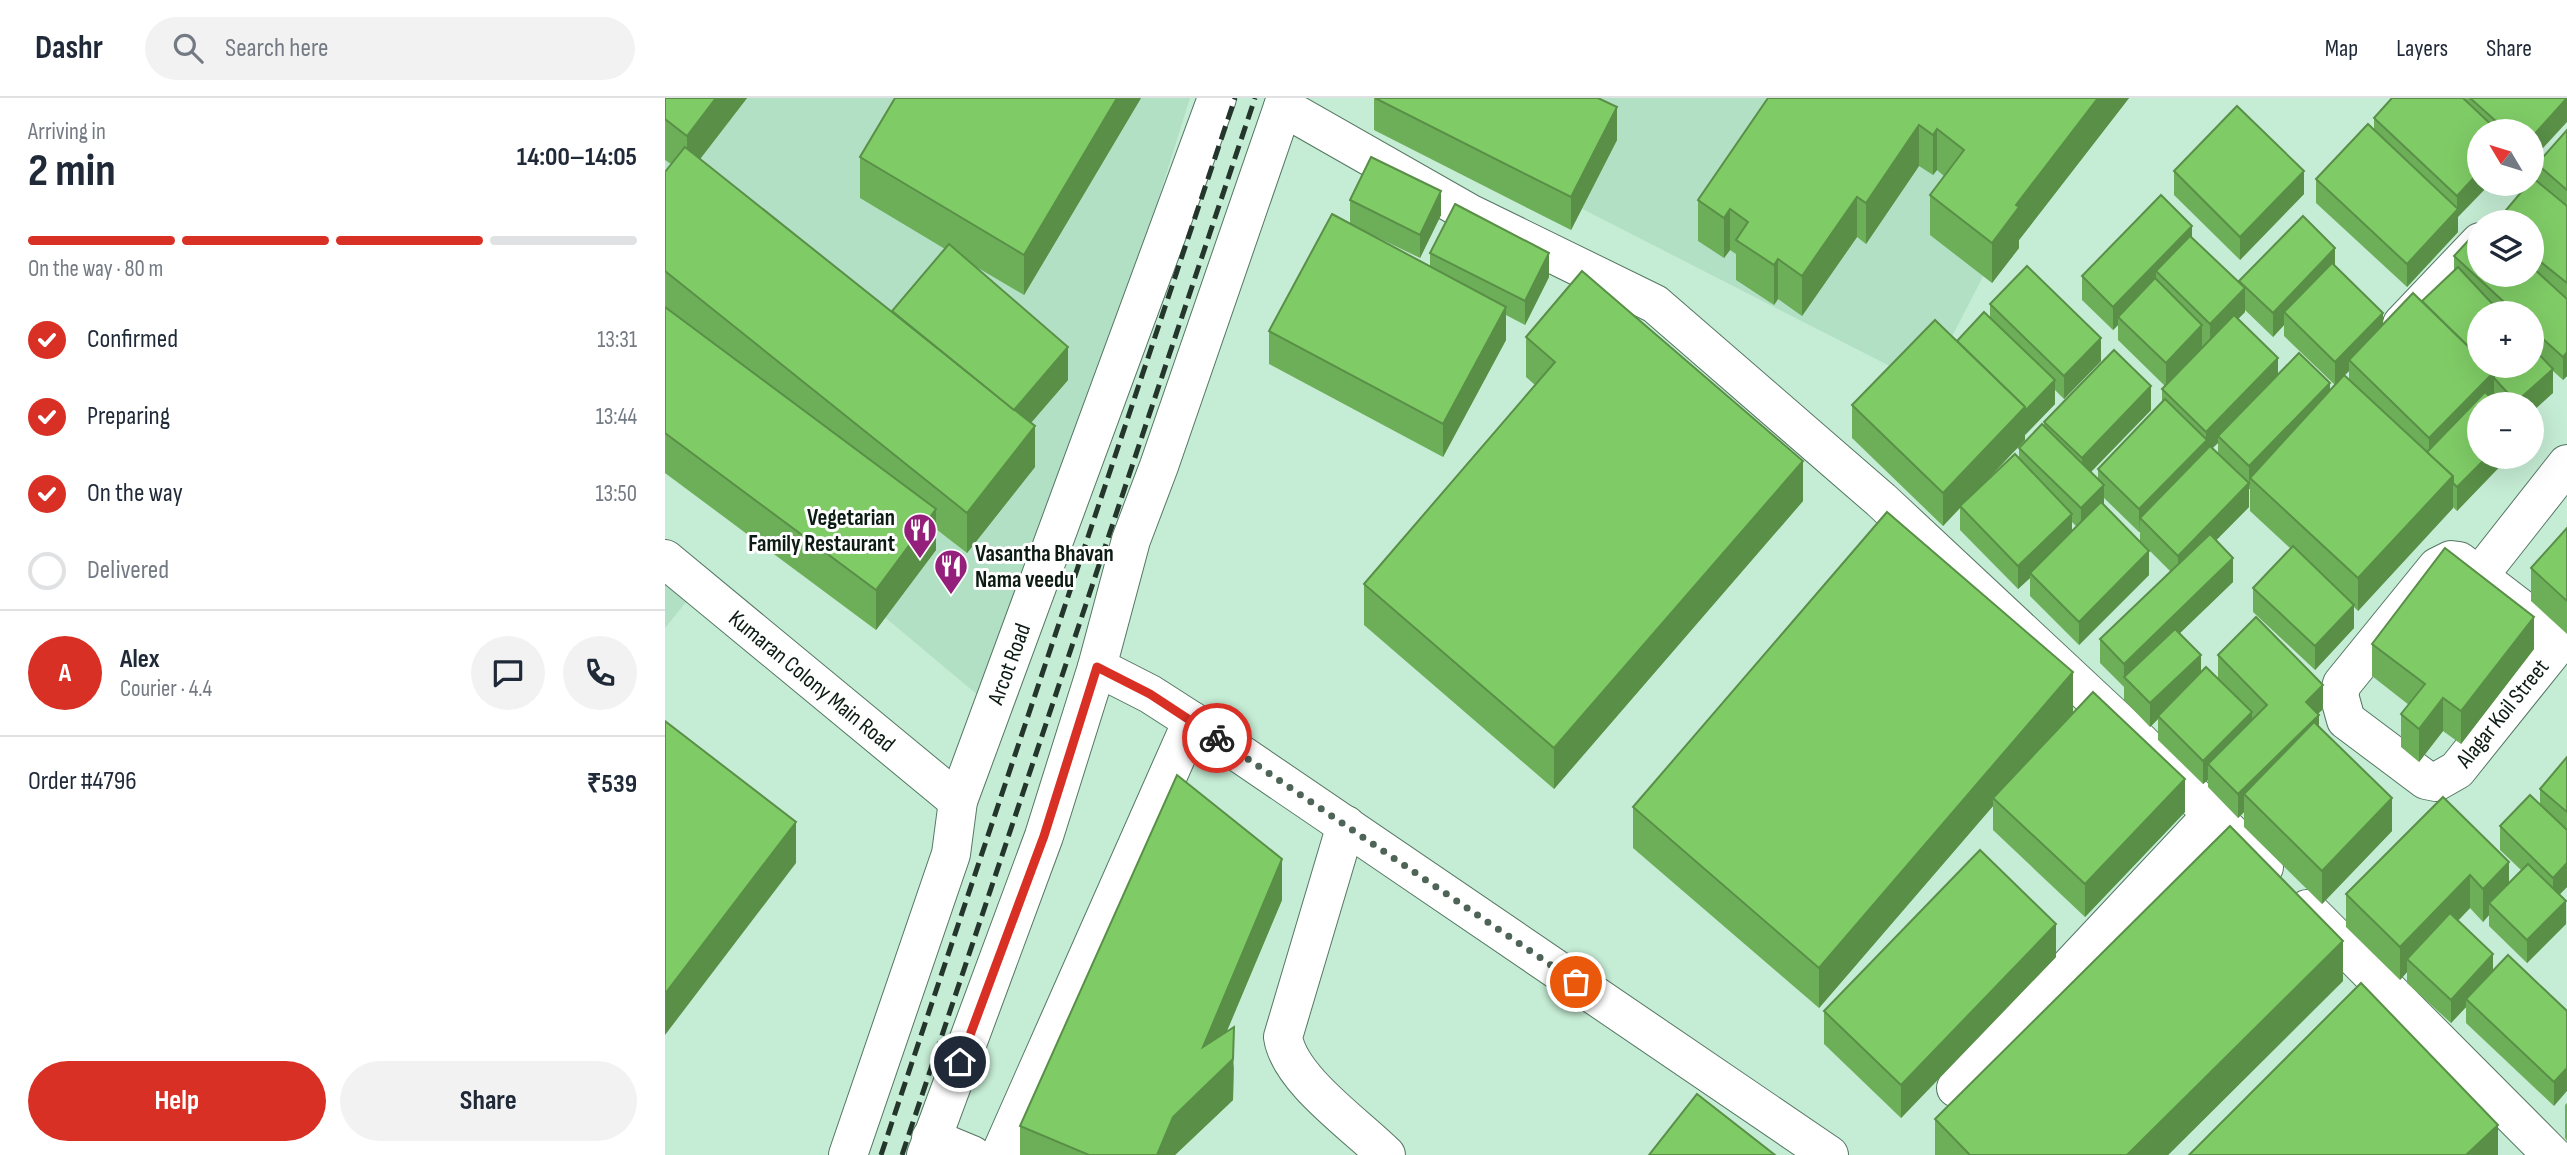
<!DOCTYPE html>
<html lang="en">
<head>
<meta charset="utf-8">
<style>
  :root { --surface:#fff; --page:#f2f2f3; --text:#1f2937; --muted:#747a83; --line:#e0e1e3; --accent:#d93025 }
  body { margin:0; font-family:"Sofia Sans Condensed",sans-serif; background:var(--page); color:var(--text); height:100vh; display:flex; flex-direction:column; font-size:26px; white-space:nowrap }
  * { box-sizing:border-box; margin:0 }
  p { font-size:23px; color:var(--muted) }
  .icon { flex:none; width:38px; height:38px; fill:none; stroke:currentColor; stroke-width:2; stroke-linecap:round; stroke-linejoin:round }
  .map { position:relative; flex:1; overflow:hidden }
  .drawer { display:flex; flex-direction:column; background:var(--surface); width:665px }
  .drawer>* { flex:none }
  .needle { width:46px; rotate:308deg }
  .fabs { position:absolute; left:1802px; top:21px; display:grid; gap:14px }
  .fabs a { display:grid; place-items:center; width:77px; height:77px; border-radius:50%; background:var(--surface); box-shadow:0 7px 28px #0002; font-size:35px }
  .pin { position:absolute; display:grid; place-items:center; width:60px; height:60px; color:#fff; margin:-30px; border:4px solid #fff; border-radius:50%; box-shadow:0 2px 7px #0007 }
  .courier { position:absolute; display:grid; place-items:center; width:70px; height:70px; margin:-35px; border:5px solid #d93025; border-radius:50%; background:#fff; color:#222; box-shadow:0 2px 9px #0007 }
  .summary em { font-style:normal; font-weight:700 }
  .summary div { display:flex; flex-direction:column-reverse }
  .summary { display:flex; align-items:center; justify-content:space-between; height:119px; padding:0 28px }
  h1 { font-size:46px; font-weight:700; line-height:52px }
  .bar { display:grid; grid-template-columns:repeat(4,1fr); gap:10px 7px; align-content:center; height:84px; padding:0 28px }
  .bar i { height:9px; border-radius:5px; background:var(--line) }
  .bar .current { background:var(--accent) }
  .bar p { grid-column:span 4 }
  .line { display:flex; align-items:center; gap:18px; padding:0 28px; border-top:2px solid var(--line) }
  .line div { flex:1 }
  .round { display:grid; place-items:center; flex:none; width:74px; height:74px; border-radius:37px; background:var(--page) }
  ol { padding:0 28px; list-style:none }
  li { display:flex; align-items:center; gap:21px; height:77px }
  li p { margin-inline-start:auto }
  li .icon { padding:7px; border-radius:50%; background:var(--accent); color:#fff; stroke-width:4 }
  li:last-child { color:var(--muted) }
  li i { width:38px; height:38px; border:4px solid var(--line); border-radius:50% }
  .primary-button { display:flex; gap:14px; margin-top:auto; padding:14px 28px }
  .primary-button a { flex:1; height:80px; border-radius:42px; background:var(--accent); color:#fff; font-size:28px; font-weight:700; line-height:80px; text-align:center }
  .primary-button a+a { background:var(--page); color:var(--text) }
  header { display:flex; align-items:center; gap:42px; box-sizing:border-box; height:98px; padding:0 35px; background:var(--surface); border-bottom:2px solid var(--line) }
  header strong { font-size:33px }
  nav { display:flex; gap:38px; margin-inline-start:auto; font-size:24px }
  .search { width:490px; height:63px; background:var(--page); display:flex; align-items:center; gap:18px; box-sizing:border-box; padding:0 24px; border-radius:38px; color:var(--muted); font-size:26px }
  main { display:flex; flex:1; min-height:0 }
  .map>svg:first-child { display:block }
  .built { fill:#b2e0c4 }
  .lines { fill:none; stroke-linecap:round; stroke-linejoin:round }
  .minor-casing { stroke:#547762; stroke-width:40 }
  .tertiary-casing { stroke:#547762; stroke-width:40 }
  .primary-casing { stroke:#547762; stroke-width:40 }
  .minor { stroke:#fff; stroke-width:38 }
  .tertiary { stroke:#fff; stroke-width:38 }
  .primary { stroke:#fff; stroke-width:38 }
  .rail { stroke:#24362c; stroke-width:5; stroke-dasharray:14 7; stroke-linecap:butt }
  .wall { fill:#6daf58; fill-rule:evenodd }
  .shaded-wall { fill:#598f47 }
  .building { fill:#7fcc66; stroke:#598f47; stroke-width:2 }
  .done { stroke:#4d6457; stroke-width:7; stroke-dasharray:0 12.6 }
  .route { stroke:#d93025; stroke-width:9 }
  .labels { text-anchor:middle; stroke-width:6; stroke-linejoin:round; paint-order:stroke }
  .poi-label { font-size:23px; font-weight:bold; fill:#0c1b13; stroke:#fff; text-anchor:end }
  .street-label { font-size:23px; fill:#0c1b13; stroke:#fff }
</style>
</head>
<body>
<header>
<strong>Dashr</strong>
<div class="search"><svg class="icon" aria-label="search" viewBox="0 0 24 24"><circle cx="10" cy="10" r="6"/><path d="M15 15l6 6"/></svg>Search here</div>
<nav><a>Map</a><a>Layers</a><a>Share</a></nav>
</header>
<main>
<section class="drawer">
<div class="summary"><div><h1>2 min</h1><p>Arriving in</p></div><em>14:00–14:05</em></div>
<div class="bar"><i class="current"></i><i class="current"></i><i class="current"></i><i></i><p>On the way · 80 m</p></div>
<ol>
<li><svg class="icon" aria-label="check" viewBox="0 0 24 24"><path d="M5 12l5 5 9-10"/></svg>Confirmed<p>13:31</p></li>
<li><svg class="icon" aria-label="check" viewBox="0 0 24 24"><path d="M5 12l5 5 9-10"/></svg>Preparing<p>13:44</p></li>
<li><svg class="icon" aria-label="check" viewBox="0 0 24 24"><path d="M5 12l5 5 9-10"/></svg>On the way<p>13:50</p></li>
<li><i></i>Delivered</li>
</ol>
<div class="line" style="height:126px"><b class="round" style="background:var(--accent);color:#fff">A</b><div><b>Alex</b><p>Courier · 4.4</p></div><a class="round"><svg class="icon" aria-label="chat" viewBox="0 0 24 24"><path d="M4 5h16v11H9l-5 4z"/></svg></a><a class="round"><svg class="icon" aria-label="phone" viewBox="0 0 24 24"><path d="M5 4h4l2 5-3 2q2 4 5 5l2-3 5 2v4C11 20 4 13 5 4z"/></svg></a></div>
<div class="line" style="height:91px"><div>Order #4796</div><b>₹539</b></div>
<div class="primary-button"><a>Help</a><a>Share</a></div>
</section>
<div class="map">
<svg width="1902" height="1057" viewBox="0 0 1902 1057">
  <rect width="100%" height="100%" fill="#c5ecd4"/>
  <!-- built -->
  <g class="built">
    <polygon points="0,0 525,0 333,614 0,335"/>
    <polygon points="711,0 1410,0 1262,287 710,5"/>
    <polygon points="0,469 29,494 0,530"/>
  </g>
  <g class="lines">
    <!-- minor casing -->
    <g class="minor-casing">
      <g id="minor">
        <polyline points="618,9 804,115 990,206 1216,402 1473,642 1599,769"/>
        <polyline points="1737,226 1815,144"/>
        <polygon points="1786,462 1794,463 1886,534 1889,540 1889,551 1792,672 1771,684 1761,682 1681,622 1674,597 1677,586 1772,469"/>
        <polyline points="1813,479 1902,366"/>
        <polyline points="432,569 485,596 527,623 1164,1057"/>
        <path d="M681,727l-63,212c6,42 73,88 103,118"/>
        <polyline points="1642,811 1887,1057"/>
        <polyline points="1291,990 1547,717"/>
        <polyline points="266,1040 307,1057"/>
        <polyline points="335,1057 527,623"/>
      </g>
    </g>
    <!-- tertiary casing -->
    <g class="tertiary-casing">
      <g id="tertiary">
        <path id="s1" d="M0,461l293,242"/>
      </g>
    </g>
    <!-- primary casing -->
    <g class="primary-casing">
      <g id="primary">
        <path id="s2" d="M183,1057l103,-301 7,-53 259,-703"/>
        <polyline points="261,1057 379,738 432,569 466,442 494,368 621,0"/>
      </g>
    </g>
    <!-- minor -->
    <use href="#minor" class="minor"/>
    <!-- tertiary -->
    <use href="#tertiary" class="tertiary"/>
    <!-- primary -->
    <use href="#primary" class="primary"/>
    <!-- rail -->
    <g class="rail">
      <polyline points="216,1057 570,0"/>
      <polyline points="237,1057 590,0"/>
    </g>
  </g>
  <!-- wall -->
  <g class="wall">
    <polygon points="0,0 82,0 35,61 227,214 280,151 195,100 195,59 230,0 476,0 359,197 308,167 403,282 366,325 370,369 302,455 271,431 271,452 211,532 0,375 0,74 6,66 0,62"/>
    <polygon points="709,0 952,42 906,132 709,32"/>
    <polygon points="1103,0 1464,0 1354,142 1354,150 1327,185 1265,137 1265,97 1279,78 1272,72 1268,77 1254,68 1201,146 1192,139 1137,218 1113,201 1109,207 1071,182 1071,156 1065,152 1059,160 1033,143 1033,102"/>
    <polygon points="1727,0 1902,0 1867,33 1815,33 1793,119 1793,134 1742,189 1651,105 1651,81 1709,32 1709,20"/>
    <path d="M1902,32v246l-4,4 -10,-9v22l-21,11h-52v53h29l-52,54 -4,-4v1l-95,103 -4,-4v21l-39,42 -62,-58v-24l38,-39 -41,-38v-22h-1v18l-33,33 17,42 -53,51 21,40 17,5v-23l105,54 -5,5 1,12 73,105 -70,73 -78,-77v-15l-6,6 -30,-31v-7l-5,4 -45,-44v-21l-8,8 -26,-27v-14v1l-24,-24v-24l71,-67 -31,-31v-9h-1l-35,-34v7l45,70 -70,70 -49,-49v-18l-12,11 -58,-59v-23l-17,19 -91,-88v-33l105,-64 33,-24v-13l111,57 -37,38 -9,-9v14l-30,31v5l-48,50 42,-32v-10l25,-22v-4l107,-12 -60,62 7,7v-10l64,-67v-13l3,-3 -47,-46v-15l-5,5 -31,-30v-24l110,-37 47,44v-2l96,-15 48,59 39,-23 32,-31v-15l78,19v-53l5,-40v-18zM1580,212l28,27 11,-12v11l51,49 -5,6 -52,-17 -40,-55 7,-7zM1815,215h52v53zM1684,273v8l-5,-4zM1553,345v11l-6,-6zM1407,424l5,5 -5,4z"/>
    <polygon points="1509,73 1639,96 1575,162 1509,97"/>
    <polygon points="685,102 776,117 755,160 695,131 765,168 765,155 884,179 860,227 841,217 841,242 778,359 604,266 604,233 685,125"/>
    <polygon points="861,239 1138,403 889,691 699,527 699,486 870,287 861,279"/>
    <polygon points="1902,430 1902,536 1866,503 1866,470"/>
    <polygon points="1707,546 1869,551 1796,646 1778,633 1754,664 1736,649 1736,616 1744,607 1707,578"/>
    <polygon points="1408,614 1520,714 1420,819 1328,732 1328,708 1154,910 968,750 968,709"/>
    <polygon points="1902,659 1902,789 1894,797 1901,826 1862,865 1824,828 1824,817 1818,824 1805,810 1793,823 1828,872 1902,913 1889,1008 1801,925 1801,909 1786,925 1742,885 1742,874 1735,882 1681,829 1681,796 1778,699 1844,785 1856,772 1835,752 1835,728 1875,706 1875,691"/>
    <polygon points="617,802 561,935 569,970 568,1002 510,1057 355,1057 355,1028"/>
    <polygon points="1391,859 1236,1020 1159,946 1159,913"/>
    <polygon points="1678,883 1503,1057 1270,1057 1270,1021"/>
    <polygon points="1902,1005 1902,1043 1900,1040 1900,1007"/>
  </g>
  <!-- shaded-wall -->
  <g class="shaded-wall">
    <polygon points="51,0 82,0 22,78 22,38"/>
    <polygon points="452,0 476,0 359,197 359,157"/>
    <polygon points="1433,0 1464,0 1354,142 1354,150 1327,185 1327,145 1351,107"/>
    <polygon points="1902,0 1902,24 1867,62 1867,39"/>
    <polygon points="952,9 952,42 906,132 906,99"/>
    <polygon points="1254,27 1254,68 1201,146 1201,105"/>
    <polygon points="1272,31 1272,72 1268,77 1268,37"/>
    <polygon points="1639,73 1639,96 1575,162 1575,139"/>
    <polygon points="1815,73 1815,86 1825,86 1793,119 1793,134 1742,189 1742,166 1792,112 1792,98"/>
    <polygon points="776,93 776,117 755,160 755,137"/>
    <polygon points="1192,99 1192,139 1137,218 1137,178"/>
    <polygon points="1065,111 1065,152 1059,160 1059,120"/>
    <polygon points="1527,128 1527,151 1491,173 1491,188 1453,219 1453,227 1448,232 1448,209"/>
    <polygon points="1670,150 1670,174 1619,214 1619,227 1608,239 1608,215"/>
    <polygon points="884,155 884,179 860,227 860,203"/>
    <polygon points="1113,161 1113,201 1109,207 1109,167"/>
    <polygon points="1580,190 1580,214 1545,249 1545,226"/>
    <polygon points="841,209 841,242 778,359 778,326"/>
    <polygon points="1718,215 1718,239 1684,262 1684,273 1670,287 1670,264"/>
    <polygon points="1537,227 1537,250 1501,288 1501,265"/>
    <polygon points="1436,240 1436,263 1399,301 1399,278"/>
    <polygon points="403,249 403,282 345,349 345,316"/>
    <polygon points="1902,254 1902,278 1898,282 1898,259"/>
    <polygon points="1613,260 1613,283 1553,338 1553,345 1475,420 1474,434 1474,411 1541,343 1541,334"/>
    <polygon points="1888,271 1888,295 1867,314 1867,306 1851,306 1851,304"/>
    <polygon points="1829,274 1829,306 1764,362 1764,340"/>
    <polygon points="1390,282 1390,306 1360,337 1360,342 1278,428 1278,395 1360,309"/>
    <polygon points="1665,285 1665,309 1585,380 1584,392 1584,368"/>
    <polygon points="1486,288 1486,312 1417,383 1417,360"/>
    <polygon points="370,328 370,369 302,455 302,415"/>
    <polygon points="1822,359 1844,359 1792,413 1792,389"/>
    <polygon points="1138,363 1138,403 889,691 889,650"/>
    <polygon points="1788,378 1788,410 1693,513 1693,480"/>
    <polygon points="1584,385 1584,409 1513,481 1513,458"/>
    <polygon points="1439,387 1439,410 1416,433 1416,410"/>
    <polygon points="271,411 271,452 211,532 211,492"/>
    <polygon points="1407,416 1407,440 1365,475 1365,480 1353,491 1353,468"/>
    <polygon points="1484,453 1484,477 1414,547 1414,524"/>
    <polygon points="1568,460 1568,484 1464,584 1459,579 1459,589 1459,566"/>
    <polygon points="1689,507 1689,530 1650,572 1650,548"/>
    <polygon points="1869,519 1869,551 1796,646 1796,613"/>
    <polygon points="1536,557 1536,581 1493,618 1493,621 1485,629 1485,605"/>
    <polygon points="1408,574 1408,614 1328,700 1328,708 1154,910 1154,870"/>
    <polygon points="1658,587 1658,611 1641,627 1641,604"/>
    <polygon points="1778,600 1778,633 1754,664 1754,631"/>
    <polygon points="1587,614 1587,638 1543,666 1543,682 1538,686 1538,663"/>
    <polygon points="1654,617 1654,640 1579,696 1579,714 1573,720 1573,696"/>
    <polygon points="1520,681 1520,714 1420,819 1420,786"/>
    <polygon points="1727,700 1727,733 1657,806 1657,773"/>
    <polygon points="131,724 131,765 0,937 0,896"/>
    <polygon points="617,761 617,802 538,990 538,949"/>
    <polygon points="1844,764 1844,797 1824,805 1824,817 1818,824 1818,791"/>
    <polygon points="1902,765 1902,789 1888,803 1888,780"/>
    <polygon points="1805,777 1805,810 1749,867 1742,861 1742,874 1735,882 1735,849"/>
    <polygon points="1901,803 1901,826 1862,865 1862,842"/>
    <polygon points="1391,826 1391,859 1236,1020 1236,987"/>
    <polygon points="1678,843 1678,883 1503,1057 1462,1057"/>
    <polygon points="1828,856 1828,880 1801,901 1801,909 1786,925 1786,902"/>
    <polygon points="569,929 568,1002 510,1057 492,1057 508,1019"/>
    <polygon points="1902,970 1902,993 1889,1008 1889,984"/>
    <polygon points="1833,1027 1833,1057 1801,1057"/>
  </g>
  <!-- building -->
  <g class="building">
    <polygon points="0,0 51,0 22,38 0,21"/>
    <polygon points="230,0 452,0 359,157 195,59"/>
    <polygon points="710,0 933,0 952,9 906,99"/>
    <polygon points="1103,0 1433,0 1351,107 1354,109 1327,145 1265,97 1299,52 1272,31 1268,37 1254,27 1201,105 1192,99 1137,178 1113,161 1109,167 1071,142 1083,124 1065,111 1059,120 1033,102"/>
    <polygon points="1727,0 1798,0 1833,33 1815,33 1815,73 1792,98 1709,20"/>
    <polygon points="1805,0 1902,0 1867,39 1867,33 1842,33"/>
    <polygon points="1572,8 1639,73 1575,139 1509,73"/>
    <polygon points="1703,26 1793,111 1742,166 1651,81"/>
    <polygon points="1902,32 1902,92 1872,66"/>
    <polygon points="20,49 370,328 302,415 0,173 0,74"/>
    <polygon points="706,59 776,93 755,137 685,102"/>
    <polygon points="1868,80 1902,108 1902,185 1867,157 1867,124 1831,124 1863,86 1867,86"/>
    <polygon points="1496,97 1527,128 1448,209 1417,178"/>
    <polygon points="790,106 884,155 860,203 765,155"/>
    <polygon points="667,116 841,209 778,326 604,233"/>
    <polygon points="1638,118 1670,150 1608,215 1574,183"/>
    <polygon points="1815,130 1815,177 1867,177 1867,169 1902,201 1902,254 1898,259 1867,231 1867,215 1851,215 1789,158"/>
    <polygon points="1525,138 1580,190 1545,226 1491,173"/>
    <polygon points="284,146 403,249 349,312 227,213"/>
    <polygon points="1667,165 1718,215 1670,264 1619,214"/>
    <polygon points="1362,168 1436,240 1399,278 1325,206"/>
    <polygon points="1793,169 1836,215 1815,215 1815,260 1757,203"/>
    <polygon points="917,173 1138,363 889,650 699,486 890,264 861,239"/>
    <polygon points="1490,180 1537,227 1501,265 1453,219"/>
    <polygon points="1748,195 1815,260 1815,268 1823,268 1829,274 1764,340 1684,262"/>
    <polygon points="0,209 271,411 211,492 0,335"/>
    <polygon points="1319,214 1390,282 1360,313 1360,309 1292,243"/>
    <polygon points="1569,217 1613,260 1541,334 1497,291"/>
    <polygon points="1270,222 1360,309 1278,395 1187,307"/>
    <polygon points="1867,249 1888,271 1851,304 1829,280 1829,274 1823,268 1867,268"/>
    <polygon points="1449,252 1486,288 1417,360 1379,324"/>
    <polygon points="1634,255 1665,285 1584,368 1553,338"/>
    <polygon points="1679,277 1788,378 1693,480 1585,380"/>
    <polygon points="1820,294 1832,306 1815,306 1815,359 1822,359 1792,389 1788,385 1788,378 1762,354"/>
    <polygon points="1500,301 1542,342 1474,411 1433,371"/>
    <polygon points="1377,326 1439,387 1416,410 1354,350"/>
    <polygon points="1545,348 1584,385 1513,458 1475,420"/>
    <polygon points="1350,356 1407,416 1353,468 1295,408"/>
    <polygon points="1436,404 1484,453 1414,524 1365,475"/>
    <polygon points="1222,414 1408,574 1154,870 968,709"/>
    <polygon points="1902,430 1902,503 1866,470"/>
    <polygon points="1545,436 1568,460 1459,566 1435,541"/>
    <polygon points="1628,448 1689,507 1650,548 1588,490"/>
    <polygon points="1780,450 1869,519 1796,613 1778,600 1754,631 1736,616 1760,586 1707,546"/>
    <polygon points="1591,519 1658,587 1641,604 1654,617 1573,696 1543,666 1602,607 1553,557"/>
    <polygon points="1510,531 1536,557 1485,605 1459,579"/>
    <polygon points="1541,569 1587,614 1538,663 1493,618"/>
    <polygon points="1428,594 1520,681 1420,786 1328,700"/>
    <polygon points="0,623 131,724 0,896"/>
    <polygon points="1649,624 1727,700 1657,773 1579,696"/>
    <polygon points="1902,659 1902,714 1875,691"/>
    <polygon points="512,677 617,761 538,949 569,929 568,961 508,1019 492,1057 424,1057 355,1028"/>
    <polygon points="1865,697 1902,732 1902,765 1888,780 1835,728"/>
    <polygon points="1778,699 1844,764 1818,791 1805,777 1735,849 1681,796"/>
    <polygon points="1565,728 1678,843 1462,1057 1305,1057 1270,1021"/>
    <polygon points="1315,752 1391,826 1236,987 1159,913"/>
    <polygon points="1863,766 1901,803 1862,842 1824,805"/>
    <polygon points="1785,815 1828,856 1786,902 1742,861"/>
    <polygon points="1843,857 1902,913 1902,970 1889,984 1801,901"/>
    <polygon points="1696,885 1833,1027 1801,1057 1524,1057"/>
    <polygon points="1032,996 1110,1057 984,1057"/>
  </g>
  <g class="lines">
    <!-- done -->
    <polyline class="done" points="552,640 911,884"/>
    <!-- route -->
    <polyline class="route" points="295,964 379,738 432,569 485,596 552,640"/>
  </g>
  <!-- icons -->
  <defs>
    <g id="restaurant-pin" transform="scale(1.75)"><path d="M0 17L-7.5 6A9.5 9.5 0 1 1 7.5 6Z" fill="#95207c" stroke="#fff"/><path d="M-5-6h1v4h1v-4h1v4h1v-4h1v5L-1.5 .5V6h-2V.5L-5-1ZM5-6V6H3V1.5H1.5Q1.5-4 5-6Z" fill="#fff"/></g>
  </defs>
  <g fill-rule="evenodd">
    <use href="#restaurant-pin" x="255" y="432"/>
    <use href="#restaurant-pin" x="286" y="468"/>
  </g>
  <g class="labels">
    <!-- poi labels -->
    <g class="poi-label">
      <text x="230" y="427">Vegetarian<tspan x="230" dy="26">Family Restaurant</tspan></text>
      <text x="310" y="463" text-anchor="start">Vasantha Bhavan<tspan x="310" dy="26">Nama veedu</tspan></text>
    </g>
    <!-- street labels -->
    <g class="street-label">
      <text dy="8" stroke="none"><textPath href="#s2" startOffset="518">Arcot Road</textPath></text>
      <text dy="8" stroke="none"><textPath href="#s1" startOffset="191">Kumaran Colony Main Road</textPath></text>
      <text transform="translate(1837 615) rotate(-51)" y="8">Alagar Koil Street</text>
    </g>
  </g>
</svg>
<div class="fabs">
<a><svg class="needle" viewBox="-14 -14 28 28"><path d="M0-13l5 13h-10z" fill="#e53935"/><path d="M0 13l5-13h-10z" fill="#747a83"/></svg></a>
<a><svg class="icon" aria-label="layers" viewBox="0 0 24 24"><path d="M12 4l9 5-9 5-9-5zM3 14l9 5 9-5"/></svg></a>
<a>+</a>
<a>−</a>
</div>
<div class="pin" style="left:911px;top:884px;background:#ea580c"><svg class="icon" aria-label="bag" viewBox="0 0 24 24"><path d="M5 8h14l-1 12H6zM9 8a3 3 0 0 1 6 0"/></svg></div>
<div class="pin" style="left:295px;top:964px;background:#1f2937"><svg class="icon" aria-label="home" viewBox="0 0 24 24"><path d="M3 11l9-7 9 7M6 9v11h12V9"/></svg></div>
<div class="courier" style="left:552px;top:640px"><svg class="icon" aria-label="bike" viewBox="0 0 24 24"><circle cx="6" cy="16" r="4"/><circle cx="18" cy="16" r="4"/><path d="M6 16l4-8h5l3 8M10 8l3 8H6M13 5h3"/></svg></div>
</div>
</main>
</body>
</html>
